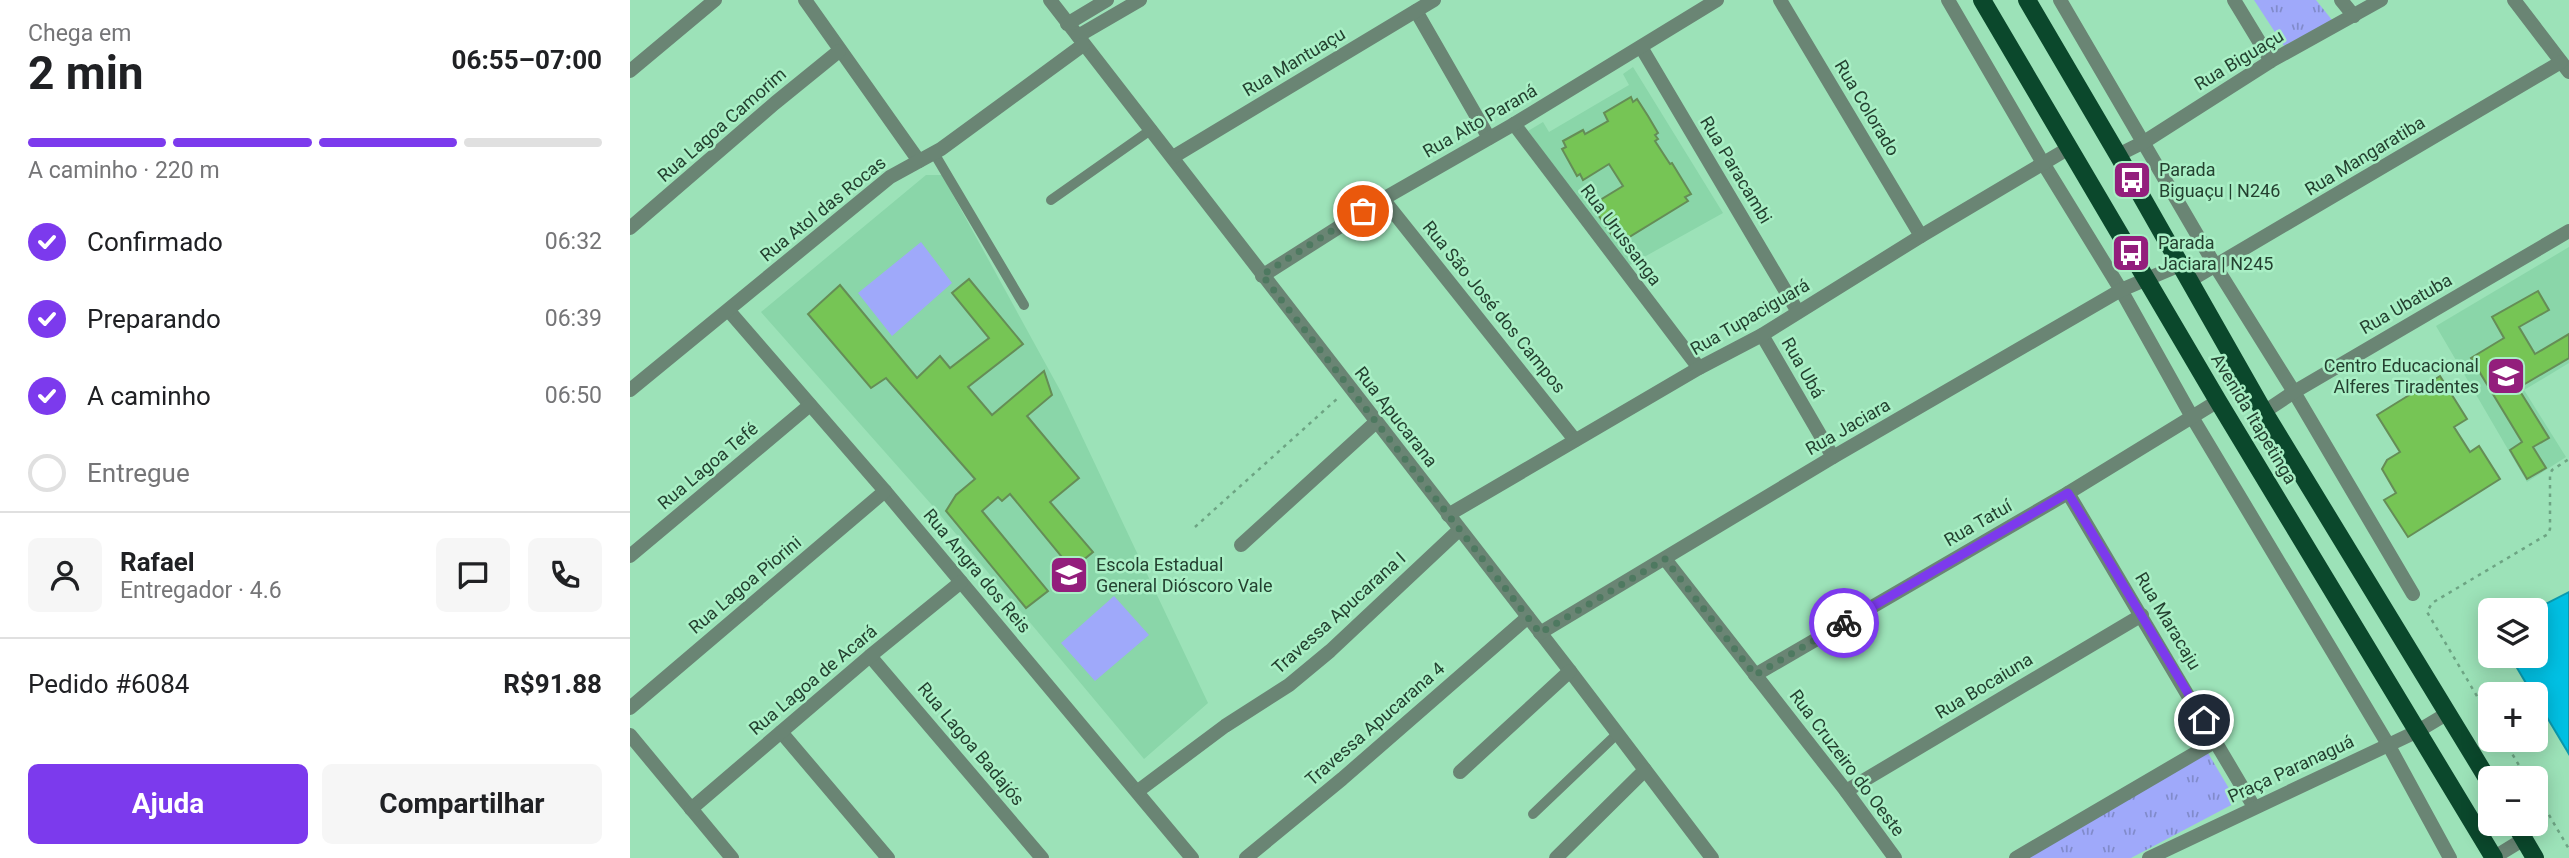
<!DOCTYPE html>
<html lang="pt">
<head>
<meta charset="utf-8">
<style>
  :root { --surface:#fff; --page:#f6f6f6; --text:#202124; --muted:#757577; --line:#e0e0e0; --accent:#7c3aed }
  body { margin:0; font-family:Roboto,sans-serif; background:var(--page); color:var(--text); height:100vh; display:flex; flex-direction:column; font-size:26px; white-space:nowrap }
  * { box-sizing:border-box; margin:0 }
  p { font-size:23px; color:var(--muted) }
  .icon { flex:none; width:38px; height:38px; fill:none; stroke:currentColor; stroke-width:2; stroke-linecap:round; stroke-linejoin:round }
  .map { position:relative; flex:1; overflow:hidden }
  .drawer { display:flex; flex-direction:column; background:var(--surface); width:630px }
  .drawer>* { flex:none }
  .buttons { position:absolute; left:1848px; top:598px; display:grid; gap:14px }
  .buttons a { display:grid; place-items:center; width:70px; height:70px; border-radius:10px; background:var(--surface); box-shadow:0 4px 18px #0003; font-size:35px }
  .pin { position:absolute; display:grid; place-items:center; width:60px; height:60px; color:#fff; margin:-30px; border:4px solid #fff; border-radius:50%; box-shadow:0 2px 7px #0007 }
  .courier { position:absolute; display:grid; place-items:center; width:70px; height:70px; margin:-35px; border:5px solid #7c3aed; border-radius:50%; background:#fff; color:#222; box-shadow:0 2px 9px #0007 }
  .head em { font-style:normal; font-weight:700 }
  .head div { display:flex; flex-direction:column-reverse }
  .head { display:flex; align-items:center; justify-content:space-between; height:119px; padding:0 28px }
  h1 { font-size:46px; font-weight:700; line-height:52px }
  .bar { display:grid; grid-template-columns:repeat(4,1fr); gap:10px 7px; align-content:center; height:84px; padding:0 28px }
  .bar i { height:9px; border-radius:5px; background:var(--line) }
  .bar .current { background:var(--accent) }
  .bar p { grid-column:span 4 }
  .line { display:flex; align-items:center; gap:18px; padding:0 28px; border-top:2px solid var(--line) }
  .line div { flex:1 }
  .round { display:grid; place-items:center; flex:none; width:74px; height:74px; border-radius:10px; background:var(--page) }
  ol { padding:0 28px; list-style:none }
  li { display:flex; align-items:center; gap:21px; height:77px }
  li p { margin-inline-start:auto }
  li .icon { padding:7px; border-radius:50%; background:var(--accent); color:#fff; stroke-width:4 }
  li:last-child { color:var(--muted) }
  li i { width:38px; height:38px; border:4px solid var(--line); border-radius:50% }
  .cta { display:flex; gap:14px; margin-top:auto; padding:14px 28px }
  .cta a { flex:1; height:80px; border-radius:10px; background:var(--accent); color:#fff; font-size:28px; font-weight:700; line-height:80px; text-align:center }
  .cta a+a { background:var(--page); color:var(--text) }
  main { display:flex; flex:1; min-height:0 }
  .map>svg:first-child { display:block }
  .built { fill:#8ad6a9 }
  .park { fill:url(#park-tufts) }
  .pitch { fill:#9fa9fa }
  .water { fill:#00c0e3; stroke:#0b9aad; stroke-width:2 }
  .building { fill:#76c555; stroke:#658d56; stroke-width:2 }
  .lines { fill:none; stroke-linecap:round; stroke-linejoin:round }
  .path { stroke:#6da483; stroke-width:2.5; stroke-dasharray:3.5 5; stroke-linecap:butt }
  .service { stroke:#6a8574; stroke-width:10 }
  .minor { stroke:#6a8574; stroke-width:14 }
  .primary { stroke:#0b482c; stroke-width:18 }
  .done { stroke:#4e7960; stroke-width:7; stroke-dasharray:0 12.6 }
  .route { stroke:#7c3aed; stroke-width:9 }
  .labels { text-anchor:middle; stroke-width:5; stroke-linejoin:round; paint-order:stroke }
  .street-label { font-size:18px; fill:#244130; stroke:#a9efc5 }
  .poi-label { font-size:18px; fill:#244130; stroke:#a9efc5; text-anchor:start }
</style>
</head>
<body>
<main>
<section class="drawer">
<div class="head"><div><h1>2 min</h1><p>Chega em</p></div><em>06:55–07:00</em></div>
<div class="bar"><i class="current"></i><i class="current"></i><i class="current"></i><i></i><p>A caminho · 220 m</p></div>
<ol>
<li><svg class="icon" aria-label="check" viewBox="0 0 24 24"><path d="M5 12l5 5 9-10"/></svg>Confirmado<p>06:32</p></li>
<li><svg class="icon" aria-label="check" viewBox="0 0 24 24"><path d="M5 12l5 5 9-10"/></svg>Preparando<p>06:39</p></li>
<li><svg class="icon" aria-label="check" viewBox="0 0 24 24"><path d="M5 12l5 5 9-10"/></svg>A caminho<p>06:50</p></li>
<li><i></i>Entregue</li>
</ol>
<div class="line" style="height:126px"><a class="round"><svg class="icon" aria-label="person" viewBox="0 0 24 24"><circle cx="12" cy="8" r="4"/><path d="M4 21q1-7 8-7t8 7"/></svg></a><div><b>Rafael</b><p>Entregador · 4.6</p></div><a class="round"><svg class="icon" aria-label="chat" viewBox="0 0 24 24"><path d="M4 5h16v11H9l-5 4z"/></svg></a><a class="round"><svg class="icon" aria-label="phone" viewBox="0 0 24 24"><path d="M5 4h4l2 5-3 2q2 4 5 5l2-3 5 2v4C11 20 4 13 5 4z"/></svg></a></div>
<div class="line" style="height:91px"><div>Pedido #6084</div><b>R$91.88</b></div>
<div class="cta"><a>Ajuda</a><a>Compartilhar</a></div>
</section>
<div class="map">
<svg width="1939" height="858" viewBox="0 0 1939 858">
  <defs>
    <pattern id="park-tufts" width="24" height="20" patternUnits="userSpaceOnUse" patternTransform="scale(1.75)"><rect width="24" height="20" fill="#9fa9fa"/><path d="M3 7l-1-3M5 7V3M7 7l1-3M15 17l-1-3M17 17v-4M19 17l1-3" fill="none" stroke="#818bcb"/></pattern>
  </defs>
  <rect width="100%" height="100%" fill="#9ce2b8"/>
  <!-- built -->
  <g class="built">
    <polygon points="1003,67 1093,213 998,266 898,131 913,122 919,132 999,85 993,74"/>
    <polygon points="296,175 312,175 431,392 578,703 514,759 301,504 131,312"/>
    <polygon points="1939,247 1939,363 1894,390 1936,457 1897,482 1806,326"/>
  </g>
  <!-- park -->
  <g class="park">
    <polygon points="1624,0 1686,0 1702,20 1654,46"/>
    <polygon points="1575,748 1607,802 1501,858 1394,858"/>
  </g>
  <!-- pitch -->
  <g class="pitch">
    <polygon points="291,242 322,283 262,336 228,293"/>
    <polygon points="484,596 519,635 465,681 431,643"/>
  </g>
  <!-- water -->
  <polygon class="water" points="1939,592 1939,754 1906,699 1906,695 1903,695 1880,656 1906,656 1906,611 1902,611"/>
  <!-- building -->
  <g class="building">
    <polygon points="1001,97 1003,102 1007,99 1018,116 1028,133 1025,135 1028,139 1025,141 1040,164 1042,163 1061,194 1055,197 1058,201 991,242 988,237 983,237 965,210 969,207 967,202 993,186 979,164 953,180 950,174 947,176 932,149 936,147 933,141 953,130 955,134 978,121 974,113"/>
    <polygon points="339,279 393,344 338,387 362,415 414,371 422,395 397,416 449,478 420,502 463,552 436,574 426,562 432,557 380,494 372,501 368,497 352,511 418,591 396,608 316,511 326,495 345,479 256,378 241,388 178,314 210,285 287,378 310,356 320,368 359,338 322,293"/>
    <polygon points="1908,291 1919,310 1889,327 1905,354 1939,334 1939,358 1888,388 1919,438 1903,447 1916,468 1897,479 1880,450 1892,442 1841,358 1874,338 1862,317"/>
    <polygon points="1810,376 1837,419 1824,427 1840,452 1849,446 1870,479 1778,537 1754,500 1766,493 1752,469 1757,460 1770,452 1747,415"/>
  </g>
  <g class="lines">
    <!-- path -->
    <g class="path">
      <polyline points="565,527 708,398"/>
      <polyline points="1860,718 1797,612 1802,603 1918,534 1920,529 1920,475 1922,470 1939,459"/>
      <polyline points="1874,740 1897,779"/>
      <polyline points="1906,793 1939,849"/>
    </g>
    <!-- service -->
    <g class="service">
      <polyline points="304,153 394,305"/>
      <polyline points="421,200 522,129"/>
      <polyline points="903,814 988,733"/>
    </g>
    <!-- minor -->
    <g class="minor">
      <polyline points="175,0 289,161"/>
      <polyline points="420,0 940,671 1082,858"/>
      <polyline points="1150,0 1291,236"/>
      <polyline points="1318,0 1413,163 1491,290 1562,417 1759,746 1820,858"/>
      <polyline points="1430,0 1586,267 1664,392 1783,594"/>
      <polyline points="1604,0 1641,61"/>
      <polyline points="1711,0 1724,16"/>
      <polyline points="1884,0 1939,72"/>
      <polyline points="786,11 859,138"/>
      <polyline points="437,24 477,0"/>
      <polyline points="448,36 510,0"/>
      <polyline points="1011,47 1168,312"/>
      <polyline points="0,71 85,0"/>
      <polyline points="884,124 1069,368"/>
      <polyline points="1488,155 1514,142 1641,61 1751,0"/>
      <polyline points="543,157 804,0"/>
      <polyline points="753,199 945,440"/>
      <polyline points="0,228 145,103 209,51"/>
      <polyline points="632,276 753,199 884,124 1087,0"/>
      <polyline points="1559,281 1931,62"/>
      <polyline points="99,311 255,491 562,858"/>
      <polyline points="1132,335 1203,457"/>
      <polyline points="0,390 260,177 311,149 453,45"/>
      <polyline points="1634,412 1664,392 1939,231"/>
      <polyline points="1438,493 1624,807"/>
      <polyline points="818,515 1069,368 1132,335 1291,236 1439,148"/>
      <polyline points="611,545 746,422"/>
      <polyline points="0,556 180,405"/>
      <polyline points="1035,559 1216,791 1265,858"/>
      <polyline points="910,633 1203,457 1491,290 1550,265"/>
      <polyline points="240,656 412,858"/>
      <polyline points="1125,675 1438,493 1588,401"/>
      <polyline points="0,708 255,491"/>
      <polyline points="151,732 258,858"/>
      <polyline points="0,735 102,858"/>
      <polyline points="830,772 940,671"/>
      <polyline points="508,791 595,726 659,685 700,651 829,530"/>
      <polyline points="1216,791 1512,615"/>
      <polyline points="61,809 240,656 331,582"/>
      <polyline points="616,858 712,779 898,617"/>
      <polyline points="926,858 1015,770"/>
      <polyline points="1386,858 1586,741"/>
      <polyline points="1519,858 1788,731 1818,713"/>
      <polyline points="1863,858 1894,839"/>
    </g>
    <!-- primary -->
    <g class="primary">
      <polyline points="1352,0 1588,401 1864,858"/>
      <polyline points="1397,0 1488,155 1634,412 1860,783"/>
      <polyline points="1885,824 1905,858"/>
    </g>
  </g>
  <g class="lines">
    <!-- done -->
    <polyline class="done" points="733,211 632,275 910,633 1035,559 1125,675 1214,623"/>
    <!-- route -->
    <polyline class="route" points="1214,623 1438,493 1574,720"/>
  </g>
  <!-- icons -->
  <defs>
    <g id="bus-square" transform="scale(2.0125)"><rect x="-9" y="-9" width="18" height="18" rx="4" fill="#931e7c" stroke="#a9efc5"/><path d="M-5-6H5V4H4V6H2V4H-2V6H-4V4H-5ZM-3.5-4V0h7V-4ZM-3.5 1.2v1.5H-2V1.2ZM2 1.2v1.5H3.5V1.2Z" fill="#fff"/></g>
    <g id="school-square" transform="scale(2.0125)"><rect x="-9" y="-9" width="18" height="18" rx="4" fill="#931e7c" stroke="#a9efc5"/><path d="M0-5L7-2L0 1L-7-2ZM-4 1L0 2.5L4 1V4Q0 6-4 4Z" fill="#fff"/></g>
  </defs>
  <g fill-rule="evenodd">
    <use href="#bus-square" x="1502" y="180"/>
    <use href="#bus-square" x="1501" y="253"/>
    <use href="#school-square" x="1876" y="376"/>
    <use href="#school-square" x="439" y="575"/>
  </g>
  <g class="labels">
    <!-- street labels -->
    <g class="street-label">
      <text transform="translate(1609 60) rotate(-31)" y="6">Rua Biguaçu</text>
      <text transform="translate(664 62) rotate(-31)" y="6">Rua Mantuaçu</text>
      <text transform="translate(1237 108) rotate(59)" y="6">Rua Colorado</text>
      <text transform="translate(850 121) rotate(-30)" y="6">Rua Alto Paraná</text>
      <text transform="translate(92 125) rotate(-41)" y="6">Rua Lagoa Camorim</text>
      <text transform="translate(1735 156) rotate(-31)" y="6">Rua Mangaratiba</text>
      <text transform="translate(1106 170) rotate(59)" y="6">Rua Paracambi</text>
      <text transform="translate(193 209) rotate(-39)" y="6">Rua Atol das Rocas</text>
      <text transform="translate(991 235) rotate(53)" y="6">Rua Urussanga</text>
      <text transform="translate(1776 304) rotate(-30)" y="6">Rua Ubatuba</text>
      <text transform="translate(864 307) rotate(51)" y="6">Rua São José dos Campos</text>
      <text transform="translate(1120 317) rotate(-30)" y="6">Rua Tupaciguará</text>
      <text transform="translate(1173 368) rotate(60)" y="6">Rua Ubá</text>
      <text transform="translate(766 417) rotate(52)" y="6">Rua Apucarana</text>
      <text transform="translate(1624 419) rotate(59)" y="6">Avenida Itapetinga</text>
      <text transform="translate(1218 427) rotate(-30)" y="6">Rua Jaciara</text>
      <text transform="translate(78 466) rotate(-40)" y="6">Rua Lagoa Tefé</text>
      <text transform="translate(1348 523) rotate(-30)" y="6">Rua Tatuí</text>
      <text transform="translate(347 571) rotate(50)" y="6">Rua Angra dos Reis</text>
      <text transform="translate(115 585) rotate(-40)" y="6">Rua Lagoa Piorini</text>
      <text transform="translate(709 613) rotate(-42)" y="6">Travessa Apucarana I</text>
      <text transform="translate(1538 621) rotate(59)" y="6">Rua Maracaju</text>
      <text transform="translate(183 680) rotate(-40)" y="6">Rua Lagoa de Acará</text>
      <text transform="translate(1354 686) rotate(-31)" y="6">Rua Bocaiuna</text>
      <text transform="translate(745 724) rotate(-41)" y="6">Travessa Apucarana 4</text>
      <text transform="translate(341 744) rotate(50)" y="6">Rua Lagoa Badajós</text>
      <text transform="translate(1217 763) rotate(53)" y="6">Rua Cruzeiro do Oeste</text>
      <text transform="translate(1661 769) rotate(-25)" y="6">Praça Paranaguá</text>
    </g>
    <!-- poi labels -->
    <g class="poi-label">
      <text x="1529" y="176">Parada<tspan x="1529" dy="21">Biguaçu | N246</tspan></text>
      <text x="1528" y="249">Parada<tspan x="1528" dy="21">Jaciara | N245</tspan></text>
      <text x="1849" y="372" text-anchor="end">Centro Educacional<tspan x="1849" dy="21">Alferes Tiradentes</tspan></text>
      <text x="466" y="571">Escola Estadual<tspan x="466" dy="21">General Dióscoro Vale</tspan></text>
    </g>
  </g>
</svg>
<div class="buttons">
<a><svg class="icon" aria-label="layers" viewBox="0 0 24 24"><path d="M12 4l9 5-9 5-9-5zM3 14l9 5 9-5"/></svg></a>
<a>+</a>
<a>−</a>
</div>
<div class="pin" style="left:733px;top:211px;background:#ea580c"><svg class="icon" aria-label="bag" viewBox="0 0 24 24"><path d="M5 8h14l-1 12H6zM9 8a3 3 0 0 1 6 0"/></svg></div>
<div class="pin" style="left:1574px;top:720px;background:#1f2937"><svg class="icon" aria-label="home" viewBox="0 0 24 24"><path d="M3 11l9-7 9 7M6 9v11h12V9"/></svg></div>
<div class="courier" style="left:1214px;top:623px"><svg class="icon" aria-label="bike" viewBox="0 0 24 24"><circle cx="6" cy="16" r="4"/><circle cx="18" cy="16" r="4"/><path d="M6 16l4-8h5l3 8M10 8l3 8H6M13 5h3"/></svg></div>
</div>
</main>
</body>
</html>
